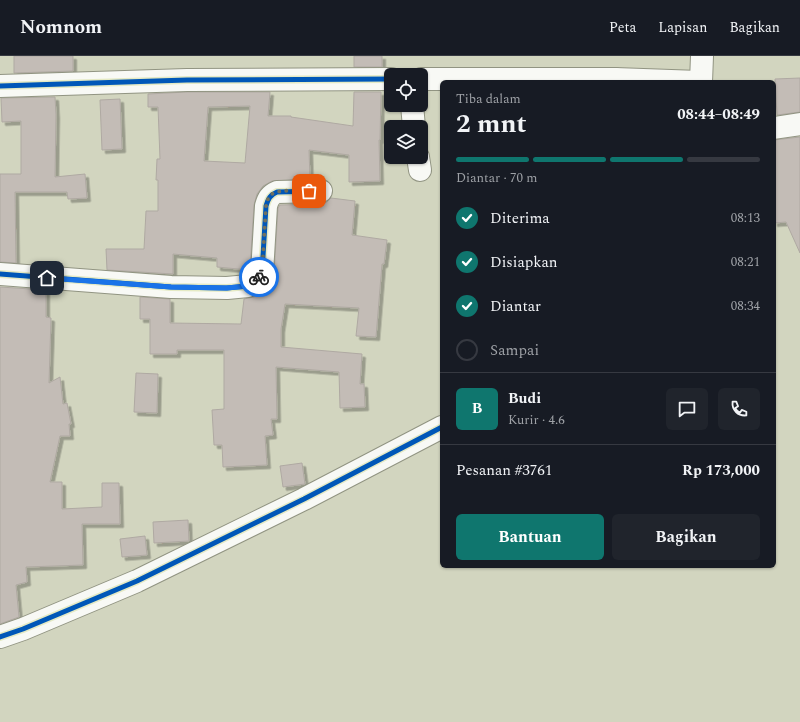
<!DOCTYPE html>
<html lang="id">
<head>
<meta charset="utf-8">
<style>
  :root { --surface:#171b24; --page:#20242c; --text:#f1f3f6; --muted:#9ea1a6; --line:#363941; --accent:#0f766e }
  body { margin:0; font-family:Spectral,serif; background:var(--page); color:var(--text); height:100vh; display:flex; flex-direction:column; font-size:15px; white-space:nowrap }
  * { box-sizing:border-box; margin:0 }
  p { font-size:13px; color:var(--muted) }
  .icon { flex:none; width:22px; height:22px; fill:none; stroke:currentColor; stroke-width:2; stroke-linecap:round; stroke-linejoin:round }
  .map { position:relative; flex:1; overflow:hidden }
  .side { position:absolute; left:440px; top:24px; width:336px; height:488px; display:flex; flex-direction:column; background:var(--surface); border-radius:6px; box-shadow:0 1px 3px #0004 }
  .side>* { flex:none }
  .controls { position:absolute; left:384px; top:12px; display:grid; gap:8px }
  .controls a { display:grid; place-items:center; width:44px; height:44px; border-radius:6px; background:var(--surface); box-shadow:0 1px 3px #0004; font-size:20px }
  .pin { position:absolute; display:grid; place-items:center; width:34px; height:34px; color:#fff; margin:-17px; border-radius:8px; box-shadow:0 2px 6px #0006 }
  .courier { position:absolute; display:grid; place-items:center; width:40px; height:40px; margin:-20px; border:3px solid #1a73e8; border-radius:50%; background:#fff; color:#222; box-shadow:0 1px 5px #0007 }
  .overview em { font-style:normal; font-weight:700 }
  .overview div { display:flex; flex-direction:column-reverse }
  .overview { display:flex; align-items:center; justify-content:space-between; height:68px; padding:0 16px }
  h1 { font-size:26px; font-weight:700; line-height:30px }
  .bar { display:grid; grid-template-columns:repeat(4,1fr); gap:6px 4px; align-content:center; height:48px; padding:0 16px }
  .bar i { height:5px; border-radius:3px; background:var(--line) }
  .bar .on { background:var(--accent) }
  .bar p { grid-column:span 4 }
  .line { display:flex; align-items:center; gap:10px; padding:0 16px; border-top:1px solid var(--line) }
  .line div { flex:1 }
  .round { display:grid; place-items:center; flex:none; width:42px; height:42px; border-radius:6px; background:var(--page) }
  ol { padding:0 16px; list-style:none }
  li { display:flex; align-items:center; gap:12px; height:44px }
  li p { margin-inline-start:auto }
  li .icon { padding:4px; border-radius:50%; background:var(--accent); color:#fff; stroke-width:4 }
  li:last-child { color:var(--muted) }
  li i { width:22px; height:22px; border:2px solid var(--line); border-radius:50% }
  .button { display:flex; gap:8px; margin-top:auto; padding:8px 16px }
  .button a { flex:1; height:46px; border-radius:6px; background:var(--accent); color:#fff; font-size:16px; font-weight:700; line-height:46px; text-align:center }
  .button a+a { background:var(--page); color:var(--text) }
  header { display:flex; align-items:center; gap:24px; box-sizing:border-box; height:56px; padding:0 20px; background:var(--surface); border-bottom:1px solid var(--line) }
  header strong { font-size:19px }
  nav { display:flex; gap:22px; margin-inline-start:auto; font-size:14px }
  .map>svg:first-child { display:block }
  .building { fill:#c3bcb6; stroke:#afa9a2; fill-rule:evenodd; filter:url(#shadow) }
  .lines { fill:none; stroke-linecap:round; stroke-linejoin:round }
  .minor-casing { stroke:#919482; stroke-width:24 }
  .minor { stroke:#f8f9f5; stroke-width:22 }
  .cycleway-casing { stroke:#e5eac4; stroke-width:8 }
  .cycleway { stroke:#0057b8; stroke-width:5 }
  .done { stroke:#6f715f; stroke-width:4; stroke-dasharray:0 7.2 }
  .route { stroke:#1a73e8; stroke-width:5 }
</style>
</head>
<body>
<header>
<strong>Nomnom</strong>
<nav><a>Peta</a><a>Lapisan</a><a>Bagikan</a></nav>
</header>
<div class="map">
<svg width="800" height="666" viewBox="0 0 800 666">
  <defs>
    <filter id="shadow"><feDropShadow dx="3.5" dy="3.5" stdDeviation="0" flood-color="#0004"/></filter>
  </defs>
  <rect width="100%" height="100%" fill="#d2d5bf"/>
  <!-- building -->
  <g class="building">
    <polygon points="14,0 73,0 73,15 14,17"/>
    <rect x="354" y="0" width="28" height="11"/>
    <polygon points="800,22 800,56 777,59 775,23"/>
    <path d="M187,36h83l-2,24h23v1l62,9 1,-34h27l-1,48h-1l1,41 -31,1v-27l-40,-5 1,29 -38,2 -9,5 -6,8 -3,11 -4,63 -1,2 -32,-3v-9l-44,-4v20l-66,-4 -1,-21h38l2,-38h12v-31h-2l1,-21h3l-2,-52h-10v-13zM250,50l-5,57 -41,-2 4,-54z"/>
    <polygon points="55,41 56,59 55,121 85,118 87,142 68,143 67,136 15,136 16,207 0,206 0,118 21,118 21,65 2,66 1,42"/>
    <polygon points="120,43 122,93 102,94 100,44"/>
    <polygon points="800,81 800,197 786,166 774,167 774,84"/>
    <polygon points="331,142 355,145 352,179 387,184 384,208 382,208 376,281 356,280 359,252 285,248 281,273 281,291 362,298 360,328 364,328 365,351 340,352 339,316 276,311 277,363 271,363 273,379 265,380 267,409 223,411 222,389 214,389 212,354 224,353 224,294 177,294 177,298 150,298 150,263 140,263 140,241 170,243 170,267 241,268 244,243 254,241 264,235 272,225 274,218 278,152 280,149 321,148 327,146"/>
    <polygon points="0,231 46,234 46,261 51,262 49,327 60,321 63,348 67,347 71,368 69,368 70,380 60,380 50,426 62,426 62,453 102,451 102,427 119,427 120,468 82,468 83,509 26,511 27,526 16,529 19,561 0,568"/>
    <polygon points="136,317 158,318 157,357 134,356"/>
    <polygon points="302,407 305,428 283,431 280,410"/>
    <polygon points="188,464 189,485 154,487 153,466"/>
    <polygon points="145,480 147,499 122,501 120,483"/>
  </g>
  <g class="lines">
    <!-- minor casing -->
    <g class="minor-casing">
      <g id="minor">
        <polyline points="421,23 615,23 615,26"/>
        <polyline points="615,23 699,26"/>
        <polyline points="701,26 702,0"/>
        <polyline points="0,30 187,24 391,23"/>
        <polyline points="412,49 414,71"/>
        <polyline points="774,72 800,68"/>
        <polyline points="418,101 420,114"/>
        <path d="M0,218l171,13 56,1 21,-2 6,-3 8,-10 4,-67c2,-7 4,-11 11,-14l44,-1"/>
        <polyline points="0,581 23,573 137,525 304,443 442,371"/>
      </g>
    </g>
    <!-- minor -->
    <use href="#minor" class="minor"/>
    <!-- cycleway casing -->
    <g class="cycleway-casing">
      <g id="cycleway">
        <polyline points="0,30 187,24 391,23"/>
        <path d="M0,218l171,13 56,1 21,-2 6,-3 8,-10 4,-67c2,-7 4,-11 11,-14l44,-1"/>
        <polyline points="0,581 23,573 137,525 304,443 442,371"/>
      </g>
    </g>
    <!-- cycleway -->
    <use href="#cycleway" class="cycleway"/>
  </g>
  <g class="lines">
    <!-- done -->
    <path class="done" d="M259,221l3,-4 4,-67c1,-5 2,-9 6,-12 7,-5 28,-3 37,-3"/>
    <!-- route -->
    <polyline class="route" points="47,222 171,231 226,232 248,230 254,227 259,221"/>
  </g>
</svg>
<div class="controls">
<a><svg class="icon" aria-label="locate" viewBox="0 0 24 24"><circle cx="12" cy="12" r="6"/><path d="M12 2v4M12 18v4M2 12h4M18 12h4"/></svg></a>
<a><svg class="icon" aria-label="layers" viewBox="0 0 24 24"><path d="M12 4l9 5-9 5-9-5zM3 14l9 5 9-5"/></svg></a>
</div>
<div class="pin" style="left:309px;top:135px;background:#ea580c"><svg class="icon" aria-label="bag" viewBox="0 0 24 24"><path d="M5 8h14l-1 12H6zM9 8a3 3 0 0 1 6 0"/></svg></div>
<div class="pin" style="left:47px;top:222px;background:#1f2937"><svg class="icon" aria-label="home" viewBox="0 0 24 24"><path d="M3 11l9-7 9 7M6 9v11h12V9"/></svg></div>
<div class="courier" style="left:259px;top:221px"><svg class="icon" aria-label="bike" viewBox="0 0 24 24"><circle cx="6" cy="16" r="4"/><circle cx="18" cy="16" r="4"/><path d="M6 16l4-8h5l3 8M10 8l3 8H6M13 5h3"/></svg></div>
<section class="side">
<div class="overview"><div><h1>2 mnt</h1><p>Tiba dalam</p></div><em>08:44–08:49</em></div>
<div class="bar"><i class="on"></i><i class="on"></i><i class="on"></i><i></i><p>Diantar · 70 m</p></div>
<ol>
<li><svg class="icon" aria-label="check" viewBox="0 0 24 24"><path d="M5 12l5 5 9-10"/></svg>Diterima<p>08:13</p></li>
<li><svg class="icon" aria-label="check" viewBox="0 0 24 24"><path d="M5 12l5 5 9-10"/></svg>Disiapkan<p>08:21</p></li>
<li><svg class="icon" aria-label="check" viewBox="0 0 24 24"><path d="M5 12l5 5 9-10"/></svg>Diantar<p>08:34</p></li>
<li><i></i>Sampai</li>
</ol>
<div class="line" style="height:72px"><b class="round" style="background:var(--accent);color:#fff">B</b><div><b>Budi</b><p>Kurir · 4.6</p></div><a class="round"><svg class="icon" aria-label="chat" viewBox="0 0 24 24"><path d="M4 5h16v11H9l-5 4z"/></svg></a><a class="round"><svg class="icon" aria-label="phone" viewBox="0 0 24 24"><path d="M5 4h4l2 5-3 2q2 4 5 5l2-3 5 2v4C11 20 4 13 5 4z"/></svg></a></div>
<div class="line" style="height:52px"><div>Pesanan #3761</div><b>Rp 173,000</b></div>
<div class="button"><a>Bantuan</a><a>Bagikan</a></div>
</section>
</div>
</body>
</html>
